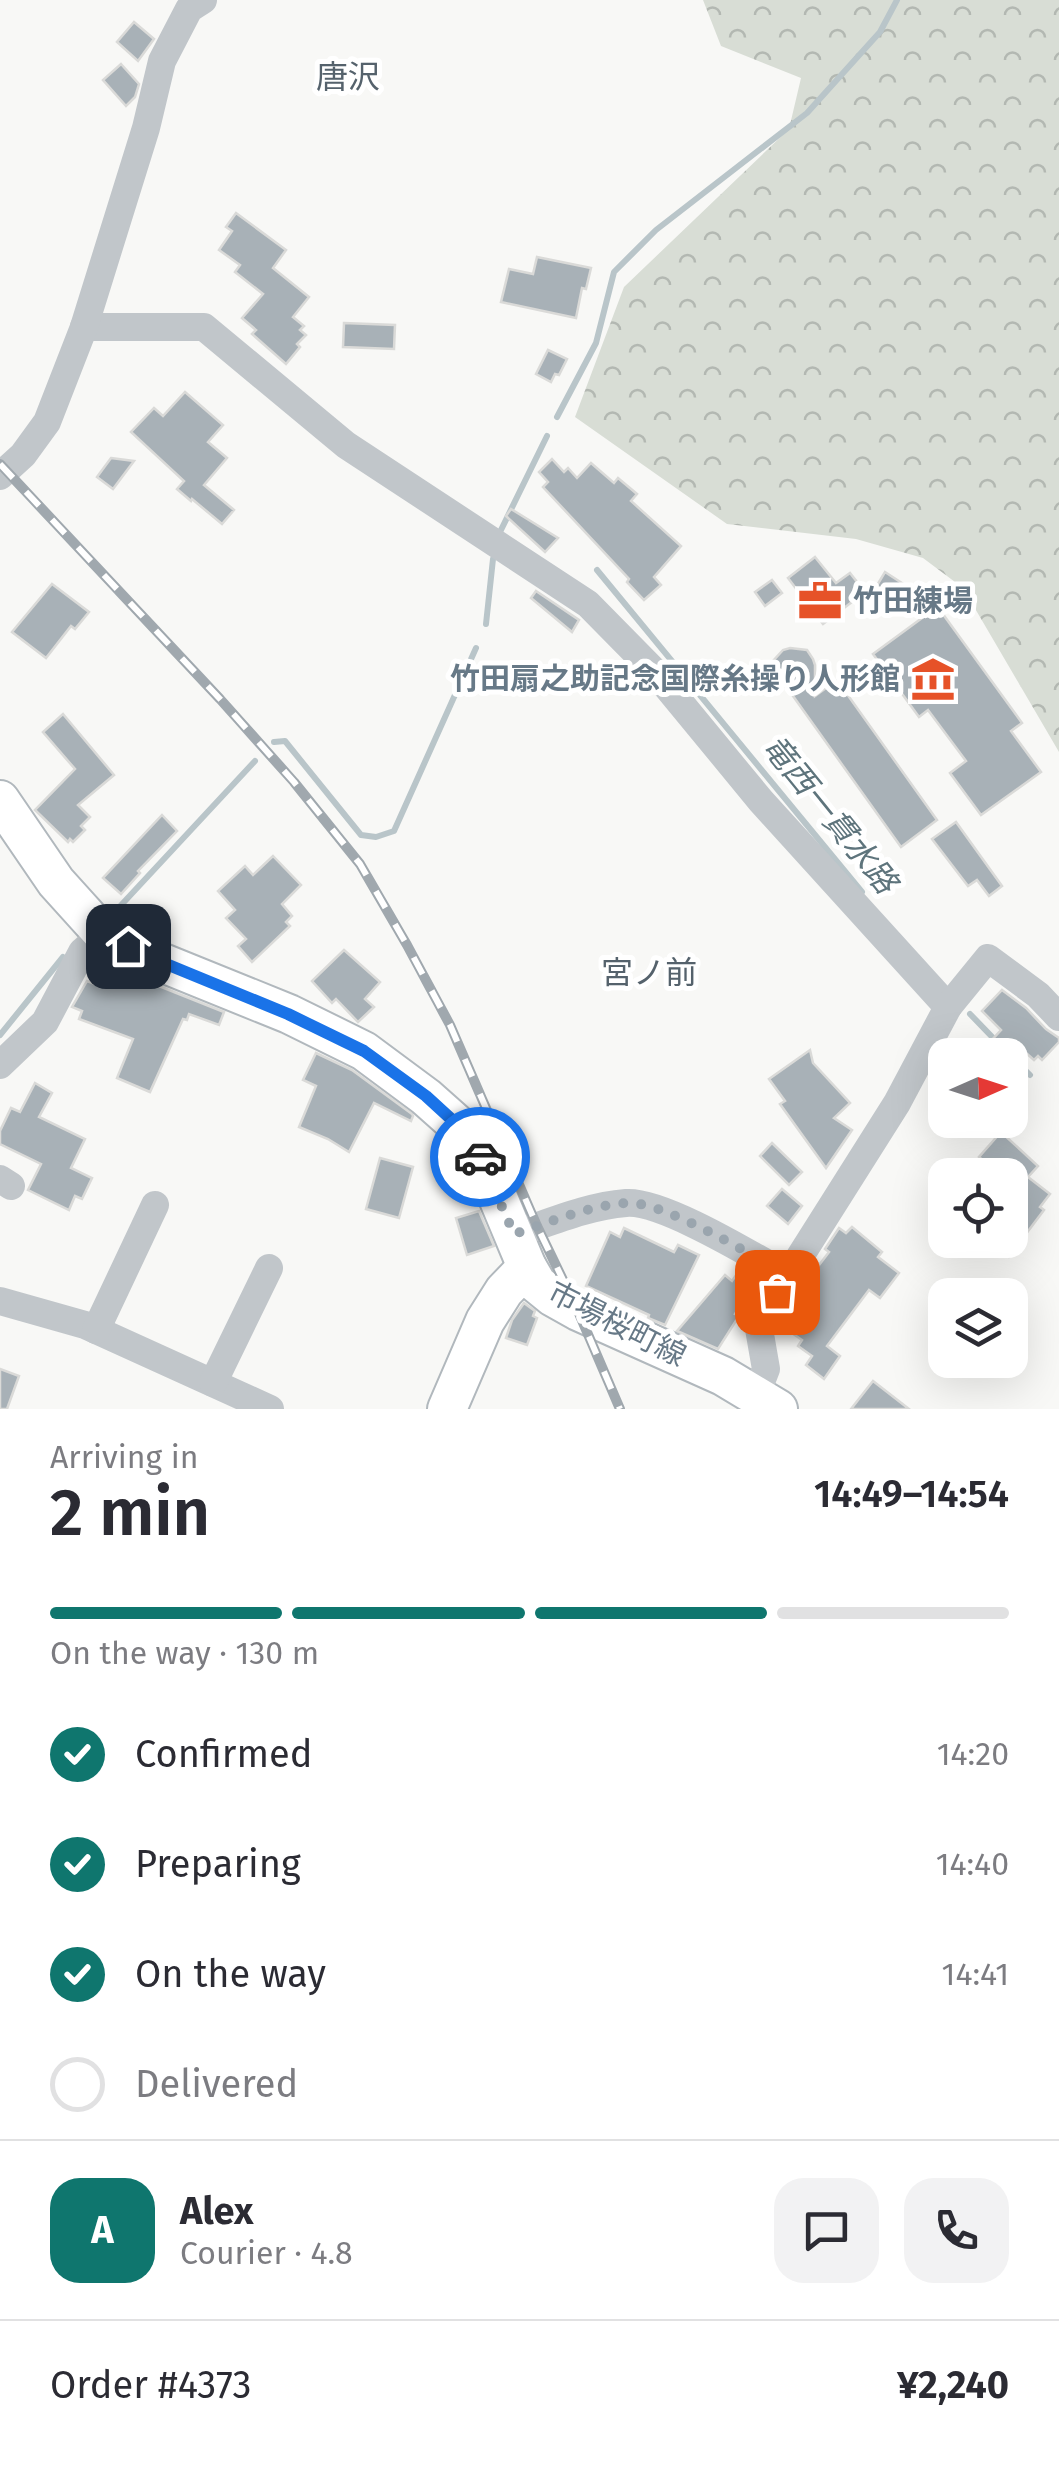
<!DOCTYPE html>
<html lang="en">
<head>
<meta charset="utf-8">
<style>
  :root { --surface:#fff; --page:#f2f2f3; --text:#2b2b33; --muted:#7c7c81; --line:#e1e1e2; --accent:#0f766e }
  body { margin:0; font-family:"Fira Sans","Noto Sans JP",sans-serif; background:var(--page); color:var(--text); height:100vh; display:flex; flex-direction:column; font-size:38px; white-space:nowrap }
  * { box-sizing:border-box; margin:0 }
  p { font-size:32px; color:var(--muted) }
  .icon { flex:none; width:55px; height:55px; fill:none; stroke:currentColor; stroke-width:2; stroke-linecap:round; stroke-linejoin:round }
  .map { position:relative; height:1409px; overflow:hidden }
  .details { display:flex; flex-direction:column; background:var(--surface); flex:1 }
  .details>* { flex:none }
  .needle { width:65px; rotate:87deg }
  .controls { position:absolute; left:928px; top:1038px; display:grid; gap:20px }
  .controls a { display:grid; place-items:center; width:100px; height:100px; border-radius:20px; background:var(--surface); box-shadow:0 10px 40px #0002; font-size:50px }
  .pin { position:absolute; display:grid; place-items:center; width:85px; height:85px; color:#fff; margin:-42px; border-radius:20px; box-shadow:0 5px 15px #0006 }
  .courier { position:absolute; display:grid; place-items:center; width:100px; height:100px; margin:-50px; border:8px solid #1a73e8; border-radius:50%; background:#fff; color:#222; box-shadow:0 2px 12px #0007 }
  .overview em { font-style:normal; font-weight:600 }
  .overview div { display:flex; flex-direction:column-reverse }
  .overview { display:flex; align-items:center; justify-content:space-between; height:170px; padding:0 50px }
  h1 { font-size:65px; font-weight:600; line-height:75px }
  .bar { display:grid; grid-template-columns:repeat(4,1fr); gap:15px 10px; align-content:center; height:120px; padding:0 50px }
  .bar i { height:12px; border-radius:8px; background:var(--line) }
  .bar .active { background:var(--accent) }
  .bar p { grid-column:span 4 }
  .line { display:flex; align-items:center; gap:25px; padding:0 50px; border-top:2px solid var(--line) }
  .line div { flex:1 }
  .round { display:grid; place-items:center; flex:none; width:105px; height:105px; border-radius:30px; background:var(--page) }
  ol { padding:0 50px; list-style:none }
  li { display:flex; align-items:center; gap:30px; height:110px }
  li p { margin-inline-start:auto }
  li .icon { padding:10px; border-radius:50%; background:var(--accent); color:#fff; stroke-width:4 }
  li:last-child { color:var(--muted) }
  li i { width:55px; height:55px; border:5px solid var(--line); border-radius:50% }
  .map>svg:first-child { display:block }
  .forest { fill:url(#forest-crowns) }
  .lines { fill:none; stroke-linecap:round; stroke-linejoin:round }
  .stream { stroke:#b9c5c9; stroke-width:6 }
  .building { fill:#a8b1b7; stroke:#dadad8; stroke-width:2.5 }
  .secondary-casing { stroke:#b1b8bd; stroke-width:42 }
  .street { stroke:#c1c6ca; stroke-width:28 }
  .secondary { stroke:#fff; stroke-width:38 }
  .rail-casing { stroke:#a0a8ae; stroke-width:10 }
  .rail { stroke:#fff; stroke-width:6; stroke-dasharray:19; stroke-linecap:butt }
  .done { stroke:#9aa5ae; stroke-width:10; stroke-dasharray:0 18 }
  .route { stroke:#1a73e8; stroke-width:12 }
  .labels { text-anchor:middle; stroke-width:10; stroke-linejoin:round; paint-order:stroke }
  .poi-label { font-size:30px; font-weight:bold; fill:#677987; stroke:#fff; text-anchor:start }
  .street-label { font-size:30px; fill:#677987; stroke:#fff }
  .neighbourhood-label { font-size:32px; fill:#55626c; stroke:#fff }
  .water-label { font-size:32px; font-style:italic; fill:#5e747c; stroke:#fff }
</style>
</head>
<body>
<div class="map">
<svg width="1059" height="1409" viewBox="0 0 1059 1409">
  <defs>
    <pattern id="forest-crowns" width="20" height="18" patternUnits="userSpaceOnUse" patternTransform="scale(2.5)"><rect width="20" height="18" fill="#d8ddd5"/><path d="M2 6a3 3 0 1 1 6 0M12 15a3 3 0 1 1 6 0" fill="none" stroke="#b3b8b2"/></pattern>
  </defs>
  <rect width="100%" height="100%" fill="#f8f8f6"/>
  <!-- forest -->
  <polygon class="forest" points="703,0 1059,0 1059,752 963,588 923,558 856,539 727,524 575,417 624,287 789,129 801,78 721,46"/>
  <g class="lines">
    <!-- stream -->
    <g class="stream">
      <polyline points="557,417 596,343 614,272 656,230 807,113 880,32 897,0"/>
      <polyline points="500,532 547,436"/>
      <polyline points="597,570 862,892"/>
      <polyline points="486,624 493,559"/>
      <polyline points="274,742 285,741 361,835 376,837 394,831 476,648"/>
      <polyline points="111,916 255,761"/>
      <polyline points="970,1014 997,1042"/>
      <polyline points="0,1035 63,957"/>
      <polyline points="1013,1058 1030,1075"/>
    </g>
  </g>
  <!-- building -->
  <g class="building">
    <polygon points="134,22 154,39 138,61 117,42"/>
    <polygon points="121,64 139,84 135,97 126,106 103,80"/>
    <polygon points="236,213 286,250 273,268 309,297 293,317 304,326 300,330 306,335 297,344 300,347 286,364 252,334 256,330 242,318 263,294 235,272 240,265 219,250 232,231 226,227"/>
    <polygon points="537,257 591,268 586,289 582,288 576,318 501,302 509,269 533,274"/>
    <polygon points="344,323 395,325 394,349 343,347"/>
    <polygon points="548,350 567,359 559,375 555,374 551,382 536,374"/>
    <polygon points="185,392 223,425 208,442 227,458 204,485 234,510 222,524 192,499 191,501 177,489 184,481 131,432 154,408 163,416"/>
    <polygon points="111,458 134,461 113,489 97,477"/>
    <polygon points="552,459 564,472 568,468 577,478 591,463 614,483 618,478 637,494 631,501 681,546 654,577 661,585 644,600 627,582 629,579 543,487 548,482 539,472"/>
    <polygon points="511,509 558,538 545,552 506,516"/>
    <polygon points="815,557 836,583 850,573 865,592 823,624 788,578"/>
    <polygon points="885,572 937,606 1022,723 1011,731 1041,772 981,815 950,773 966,761 928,710 919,717 873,654 922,618 876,587"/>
    <polygon points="772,580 782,593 765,606 755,592"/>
    <polygon points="52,584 89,612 75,629 71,626 46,658 12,632"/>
    <polygon points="536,591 579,620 572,632 531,598"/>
    <polygon points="790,648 807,650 813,659 815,665 815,696 837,680 937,820 901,847 788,689 777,683 774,676 773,661 783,650"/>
    <polygon points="63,714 114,775 78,805 90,817 81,826 85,830 73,842 70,839 68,842 35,810 75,769 43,732"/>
    <polygon points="162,815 177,831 138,871 140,873 121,894 103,878"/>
    <polygon points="956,822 1002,886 989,896 977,880 968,886 932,839"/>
    <polygon points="273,856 301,885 282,904 292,916 286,922 290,926 252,962 238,946 246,939 226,918 235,910 218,891 245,866 253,875"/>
    <polygon points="344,950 380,982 365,999 374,1007 358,1022 336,999 332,1003 312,981"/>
    <polygon points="109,962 144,980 224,1012 219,1025 189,1014 187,1020 183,1019 150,1092 117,1078 133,1039 79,1019 82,1011 72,1007 87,981 100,986"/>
    <polygon points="1002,990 1026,1008 1046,1029 1059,1038 1059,1042 1042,1060 1038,1056 1034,1060 1025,1052 1010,1069 1010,1055 978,1055 1001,1030 982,1011"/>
    <polygon points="810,1050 813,1063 850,1103 834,1118 852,1130 826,1168 780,1104 785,1101 769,1079"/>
    <polygon points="316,1053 352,1070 412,1114 413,1116 411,1121 374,1103 349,1152 328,1139 299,1127 316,1086 303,1080"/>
    <polygon points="35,1083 52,1093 39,1117 85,1139 71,1168 92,1178 82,1199 75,1196 69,1210 28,1190 41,1164 0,1144 0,1131 11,1108 20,1112"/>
    <polygon points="1001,1132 1038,1166 1028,1177 1050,1194 1040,1207 1044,1210 1010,1255 1010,1207 1020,1193 1010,1184 1010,1175 1000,1175 979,1157"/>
    <polygon points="772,1143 802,1172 789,1185 760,1156"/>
    <polygon points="380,1158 413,1167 399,1218 366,1209"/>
    <polygon points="782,1189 802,1206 788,1224 767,1206"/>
    <polygon points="479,1211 494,1246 467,1255 456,1218"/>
    <polygon points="852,1227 882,1252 878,1257 899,1273 880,1298 869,1290 827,1346 840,1356 824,1379 806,1365 812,1356 798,1346 802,1340 789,1331 809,1303 797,1294 829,1252 825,1249 839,1228 846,1233"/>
    <polygon points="624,1228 674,1252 678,1245 699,1255 665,1325 648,1318 649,1315 586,1286 610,1232 620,1237"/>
    <polygon points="739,1271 755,1281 735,1314 739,1316 718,1349 677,1331 725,1275 732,1281"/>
    <polygon points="524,1303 535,1311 533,1316 537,1318 527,1345 506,1338 512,1320"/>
    <polygon points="0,1369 19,1376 7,1409 0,1409"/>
    <polygon points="873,1381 909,1409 851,1409"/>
  </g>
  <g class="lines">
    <!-- secondary casing -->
    <g class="secondary-casing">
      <g id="secondary">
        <polyline points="0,800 56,882 103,934 153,959 289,1014 364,1051 426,1097 462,1129 483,1162 527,1267 537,1284 553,1297 578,1311 723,1376 778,1409"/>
        <polyline points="447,1409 485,1321 504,1291 527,1267"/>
      </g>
    </g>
    <!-- street -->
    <g class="street">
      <polyline points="84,327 204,327 346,445 588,604 654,671 761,801 948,1007"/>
      <polyline points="0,476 23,455 47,422 84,327 146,128 162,61 189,9 203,0"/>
      <polyline points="0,1065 45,1022 82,952 103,934"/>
      <polyline points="0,1179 11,1186"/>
      <path d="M515,1234c36,-12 73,-28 111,-31 36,-3 127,53 161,72"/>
      <polyline points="0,1301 85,1325 270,1409"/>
      <polyline points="96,1330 155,1205"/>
      <polyline points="213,1383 269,1268"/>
      <polyline points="756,1395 766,1369 758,1323 897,1103 948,1007 988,958 1038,995 1059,1017"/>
    </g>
    <!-- secondary -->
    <use href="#secondary" class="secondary"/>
    <!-- rail casing -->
    <g class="rail-casing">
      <polyline id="rail" points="0,464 220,699 294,782 360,864 407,945 450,1025 537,1226 578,1311 620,1409"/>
    </g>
    <!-- rail -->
    <use href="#rail" class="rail"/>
  </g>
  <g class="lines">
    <!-- done -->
    <path class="done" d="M480,1157l34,77c37,-12 73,-28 112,-31 35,-3 128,53 160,72l-9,17"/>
    <!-- route -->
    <polyline class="route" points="128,946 154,959 288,1014 364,1051 426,1096 462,1129 480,1157"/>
  </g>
  <!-- icons -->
  <defs>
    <g id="office-bare" transform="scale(3.45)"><path d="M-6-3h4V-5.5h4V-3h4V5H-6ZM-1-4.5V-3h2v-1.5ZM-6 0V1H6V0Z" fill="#e65228" stroke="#fff" stroke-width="2.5" paint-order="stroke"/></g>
    <g id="museum-bare" transform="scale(3.45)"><path d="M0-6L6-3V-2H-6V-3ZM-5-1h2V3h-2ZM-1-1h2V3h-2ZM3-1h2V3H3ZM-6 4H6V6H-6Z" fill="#e65228" stroke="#fff" stroke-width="2.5" paint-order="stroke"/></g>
  </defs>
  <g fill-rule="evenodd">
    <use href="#office-bare" x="820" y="601"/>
    <use href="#museum-bare" x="933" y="679"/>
  </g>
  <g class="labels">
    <!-- poi labels -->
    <g class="poi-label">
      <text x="853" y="611">竹田練場</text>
      <text x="900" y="689" text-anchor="end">竹田扇之助記念国際糸操り人形館</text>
    </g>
    <!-- street labels -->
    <g class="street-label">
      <text transform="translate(617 1324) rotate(27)" y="10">市場桜町線</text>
    </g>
    <!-- neighbourhood labels -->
    <g class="neighbourhood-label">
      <text x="348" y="88">唐沢</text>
      <text x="649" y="984">宮ノ前</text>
    </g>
    <!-- water labels -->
    <g class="water-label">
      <text transform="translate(830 814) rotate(51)" y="11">竜西一貫水路</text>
    </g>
  </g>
</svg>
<div class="controls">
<a><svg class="needle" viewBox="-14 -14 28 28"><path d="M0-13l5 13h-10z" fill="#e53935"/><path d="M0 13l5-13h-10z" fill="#7c7c81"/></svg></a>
<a><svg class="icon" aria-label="locate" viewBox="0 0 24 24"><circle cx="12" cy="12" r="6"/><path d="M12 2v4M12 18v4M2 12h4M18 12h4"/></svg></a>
<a><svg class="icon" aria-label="layers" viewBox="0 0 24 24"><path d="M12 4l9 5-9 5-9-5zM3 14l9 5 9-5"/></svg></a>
</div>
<div class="pin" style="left:777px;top:1292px;background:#ea580c"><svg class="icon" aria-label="bag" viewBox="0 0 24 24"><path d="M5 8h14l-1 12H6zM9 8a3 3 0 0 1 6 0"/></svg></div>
<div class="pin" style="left:128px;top:946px;background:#1f2937"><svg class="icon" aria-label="home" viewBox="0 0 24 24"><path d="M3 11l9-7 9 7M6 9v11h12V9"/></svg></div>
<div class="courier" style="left:480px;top:1157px"><svg class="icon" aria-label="car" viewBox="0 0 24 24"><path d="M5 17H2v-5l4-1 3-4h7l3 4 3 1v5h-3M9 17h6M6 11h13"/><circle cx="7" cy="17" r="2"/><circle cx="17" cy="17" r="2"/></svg></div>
</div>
<section class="details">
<div class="overview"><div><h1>2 min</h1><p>Arriving in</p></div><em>14:49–14:54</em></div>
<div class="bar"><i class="active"></i><i class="active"></i><i class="active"></i><i></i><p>On the way · 130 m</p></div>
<ol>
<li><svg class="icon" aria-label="check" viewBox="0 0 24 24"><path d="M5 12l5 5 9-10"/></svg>Confirmed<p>14:20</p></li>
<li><svg class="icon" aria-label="check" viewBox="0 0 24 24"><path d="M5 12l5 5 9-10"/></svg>Preparing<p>14:40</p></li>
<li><svg class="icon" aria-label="check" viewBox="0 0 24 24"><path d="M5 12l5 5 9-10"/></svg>On the way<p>14:41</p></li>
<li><i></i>Delivered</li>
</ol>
<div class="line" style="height:180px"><b class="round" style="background:var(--accent);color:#fff">A</b><div><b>Alex</b><p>Courier · 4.8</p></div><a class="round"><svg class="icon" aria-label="chat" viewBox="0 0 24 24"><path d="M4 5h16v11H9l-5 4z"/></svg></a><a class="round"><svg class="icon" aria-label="phone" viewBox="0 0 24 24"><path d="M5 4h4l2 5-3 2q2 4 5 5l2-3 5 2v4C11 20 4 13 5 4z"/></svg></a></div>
<div class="line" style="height:130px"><div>Order #4373</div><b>¥2,240</b></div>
</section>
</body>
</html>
